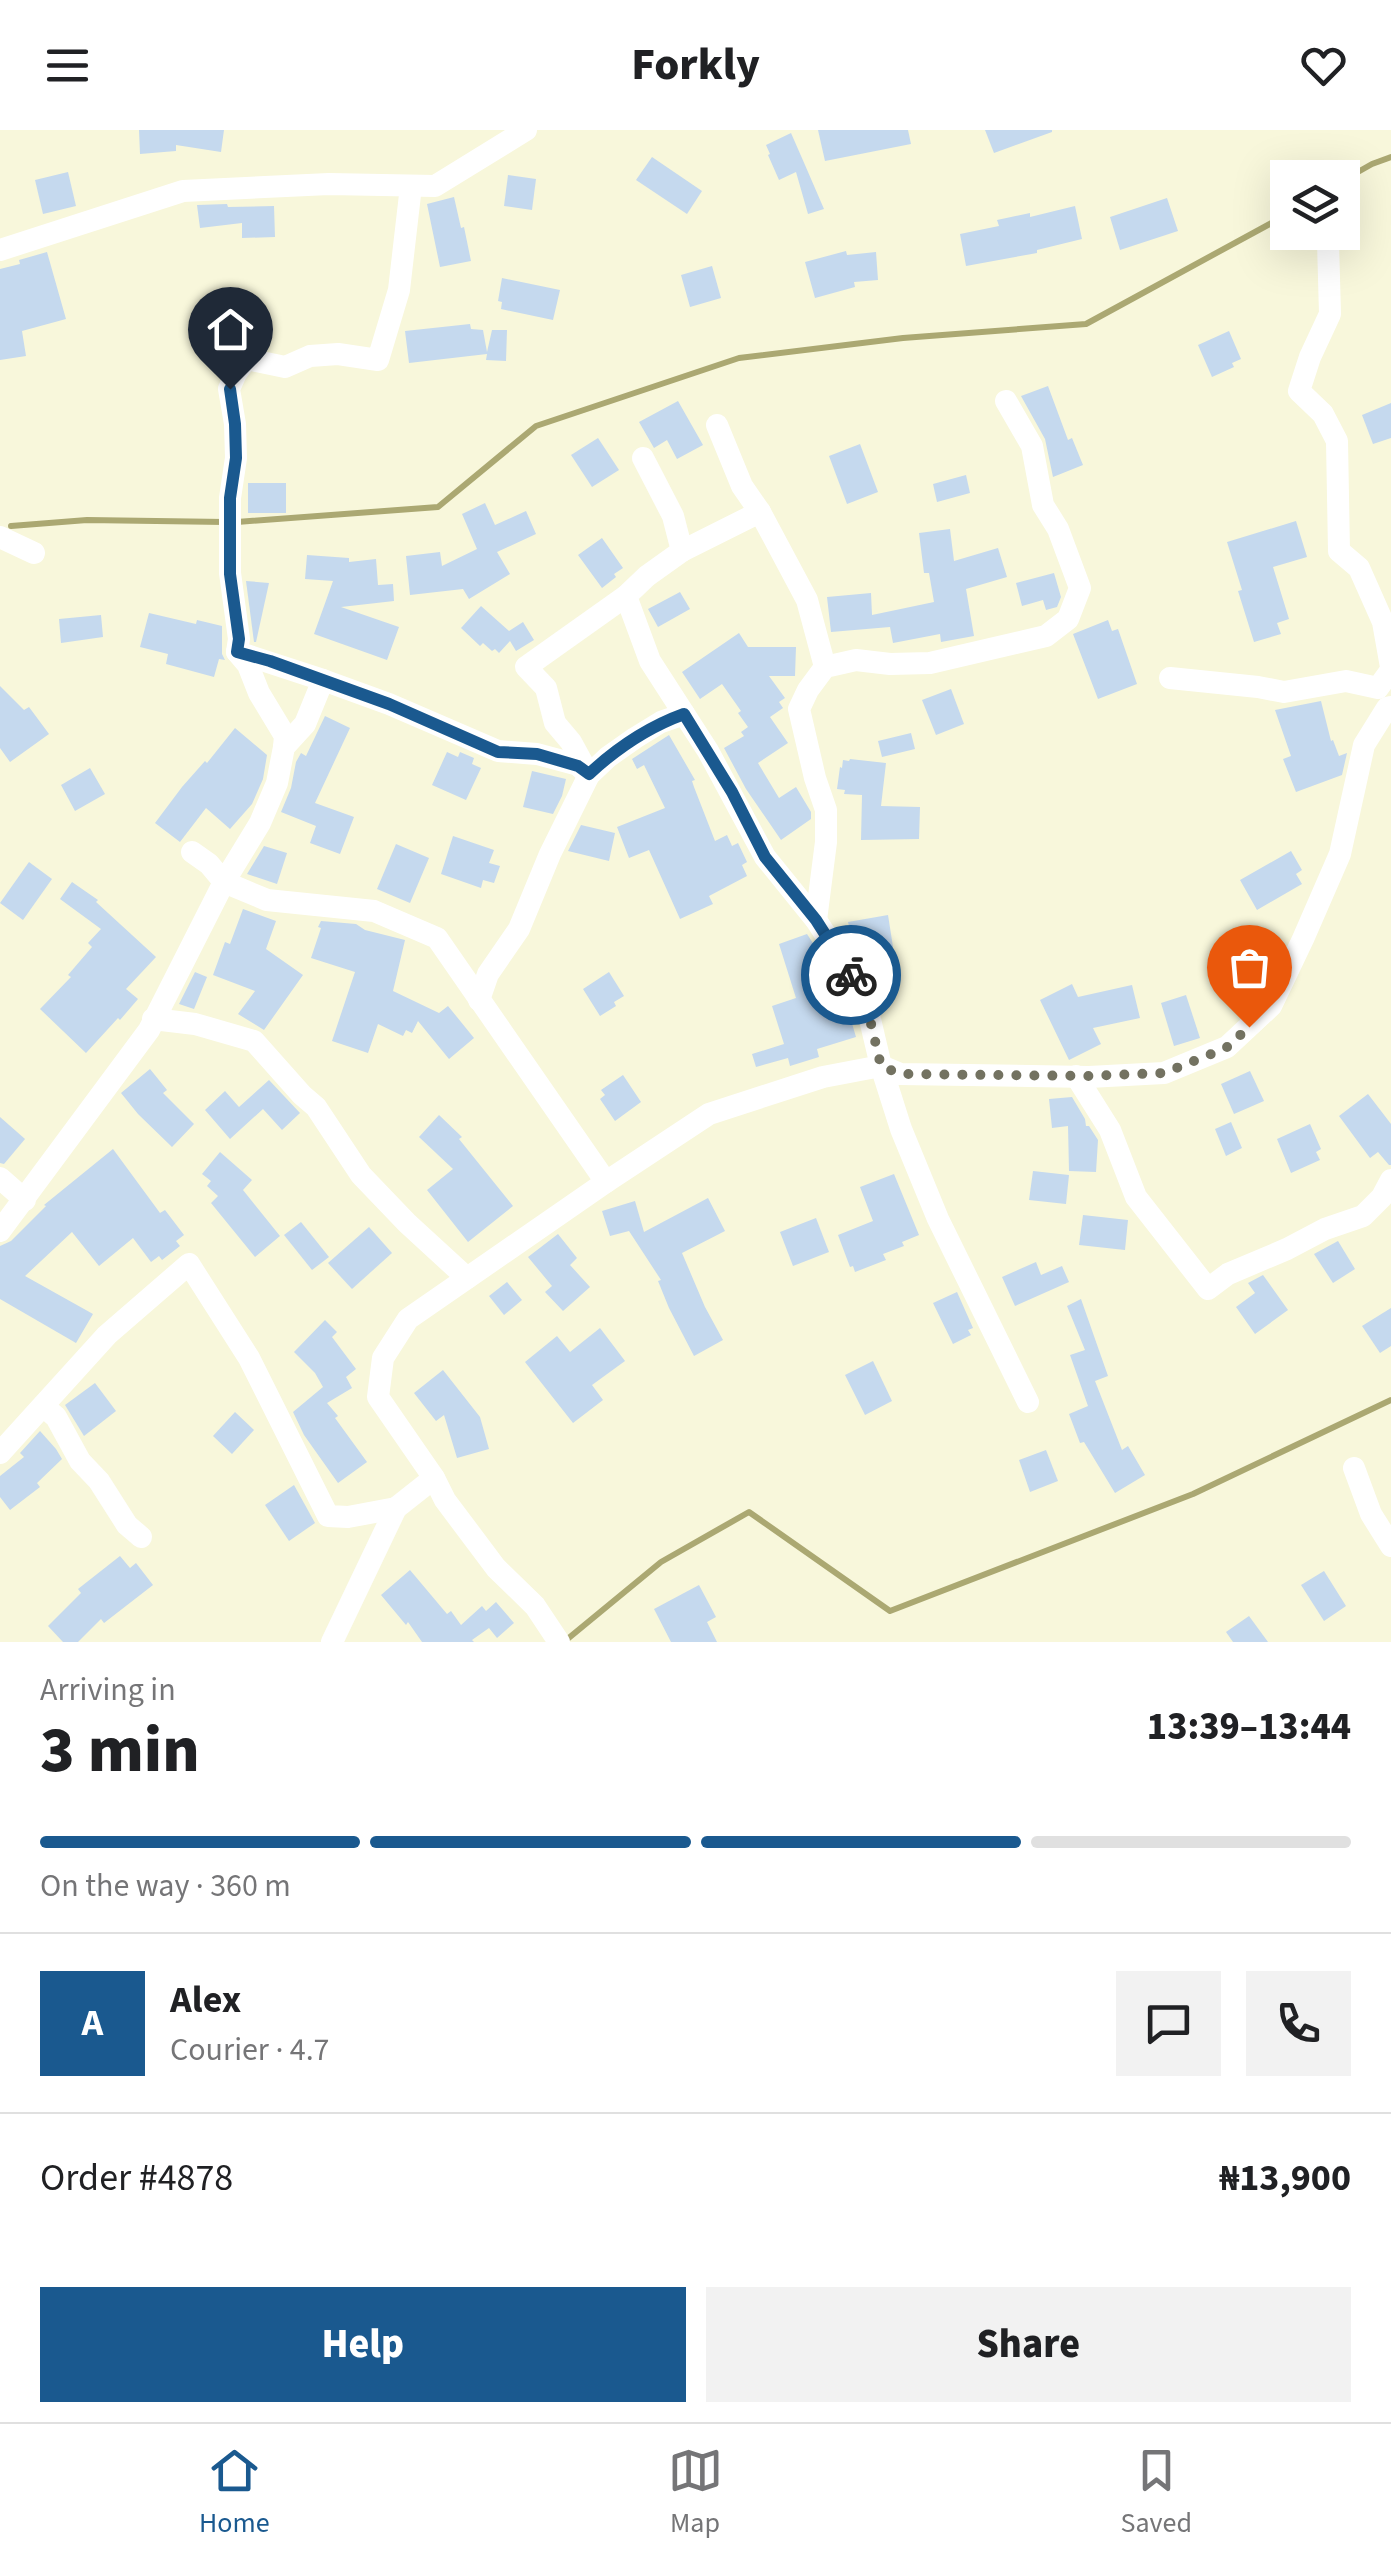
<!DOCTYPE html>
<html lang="en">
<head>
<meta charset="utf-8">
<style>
  :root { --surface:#fff; --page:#f2f2f2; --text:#202124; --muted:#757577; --line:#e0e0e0; --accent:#1a598f }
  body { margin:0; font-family:"Source Sans 3",sans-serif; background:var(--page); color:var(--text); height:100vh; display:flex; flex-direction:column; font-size:38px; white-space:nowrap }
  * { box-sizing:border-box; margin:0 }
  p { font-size:32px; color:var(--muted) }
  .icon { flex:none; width:55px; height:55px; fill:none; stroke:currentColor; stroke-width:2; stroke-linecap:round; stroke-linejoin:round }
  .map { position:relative; height:1512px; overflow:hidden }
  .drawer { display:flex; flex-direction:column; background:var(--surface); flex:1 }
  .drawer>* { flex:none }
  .buttons { position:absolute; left:1270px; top:30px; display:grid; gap:20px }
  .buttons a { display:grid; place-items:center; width:90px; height:90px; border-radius:0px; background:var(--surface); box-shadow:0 10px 40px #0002; font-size:50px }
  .pin { position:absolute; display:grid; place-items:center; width:85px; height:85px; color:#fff; margin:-102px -42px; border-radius:50% 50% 50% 0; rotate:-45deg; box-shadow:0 0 10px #0007 }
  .pin .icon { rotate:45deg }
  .courier { position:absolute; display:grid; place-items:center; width:100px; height:100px; margin:-50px; border:8px solid #1a598f; border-radius:50%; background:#fff; color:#222; box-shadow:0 2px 12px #0007 }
  .summary em { font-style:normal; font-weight:800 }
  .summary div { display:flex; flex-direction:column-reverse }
  .summary { display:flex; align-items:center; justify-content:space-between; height:170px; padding:0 40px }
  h1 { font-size:65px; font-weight:800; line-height:75px }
  .bar { display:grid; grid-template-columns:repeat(4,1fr); gap:15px 10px; align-content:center; height:120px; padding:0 40px }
  .bar i { height:12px; border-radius:8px; background:var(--line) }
  .bar .current { background:var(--accent) }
  .bar p { grid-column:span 4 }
  .line { display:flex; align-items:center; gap:25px; padding:0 40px; border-top:2px solid var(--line) }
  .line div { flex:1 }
  .round { display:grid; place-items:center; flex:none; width:105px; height:105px; border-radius:0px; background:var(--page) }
  .cta { display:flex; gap:20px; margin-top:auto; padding:20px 40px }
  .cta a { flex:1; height:115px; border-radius:0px; background:var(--accent); color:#fff; font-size:40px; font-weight:800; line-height:115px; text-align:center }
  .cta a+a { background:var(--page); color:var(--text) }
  header { display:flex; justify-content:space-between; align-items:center; height:130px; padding:0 40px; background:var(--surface); font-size:45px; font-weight:800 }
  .tabs { display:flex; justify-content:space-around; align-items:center; height:140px; border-top:2px solid var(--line); background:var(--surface); font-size:28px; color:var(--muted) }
  .tabs a { display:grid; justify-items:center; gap:5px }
  .tabs .current { color:var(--accent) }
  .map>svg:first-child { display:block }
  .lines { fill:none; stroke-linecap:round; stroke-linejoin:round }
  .stream { stroke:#aba872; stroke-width:6 }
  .building { fill:#c5d9ee }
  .minor { stroke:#fff; stroke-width:22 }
  .done { stroke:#737261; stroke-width:10; stroke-dasharray:0 18 }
  .route { stroke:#1a598f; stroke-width:12 }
</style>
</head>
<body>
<header><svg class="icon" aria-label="menu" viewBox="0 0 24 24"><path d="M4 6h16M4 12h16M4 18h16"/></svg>Forkly<svg class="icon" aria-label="heart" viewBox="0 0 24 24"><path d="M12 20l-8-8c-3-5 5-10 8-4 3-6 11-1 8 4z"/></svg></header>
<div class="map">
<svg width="1391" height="1512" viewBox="0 0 1391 1512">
  <rect width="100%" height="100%" fill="#f8f7db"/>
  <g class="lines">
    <!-- stream -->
    <g class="stream">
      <polyline points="1342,51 1372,34 1391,27"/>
      <polyline points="237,392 438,377 536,296 739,228 903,208 1086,194 1288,84"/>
      <polyline points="11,396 87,390 225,392"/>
      <polyline points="565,1511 661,1432 749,1382 890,1481 1193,1364 1391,1270"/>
    </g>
  </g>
  <!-- building -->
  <g class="building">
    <polygon points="139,0 224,0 221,22 176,15 176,21 140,24"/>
    <polygon points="818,0 908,0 911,14 825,31"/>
    <polygon points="985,0 1052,0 1052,2 994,23"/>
    <polygon points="791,3 805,35 824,79 808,84 796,42 779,50 768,25 770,24 766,15"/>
    <polygon points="652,27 702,61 687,84 636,50"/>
    <polygon points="68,42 76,76 43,84 35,50"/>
    <polygon points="508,45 536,49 532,80 504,76"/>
    <polygon points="454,67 461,98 464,97 471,131 440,137 427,74"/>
    <polygon points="1167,68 1178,101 1120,120 1110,87"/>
    <polygon points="227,74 228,77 274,76 275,107 242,108 242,93 200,98 197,75"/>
    <polygon points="1075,76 1082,109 1037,120 1037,123 966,136 960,104 999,96 997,90 1030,83 1030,87"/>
    <polygon points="846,121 847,125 876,122 878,150 854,152 855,157 815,168 805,132"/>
    <polygon points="47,122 66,189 22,201 26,226 0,230 0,139 20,134 19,130"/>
    <polygon points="712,136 721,168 690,177 681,145"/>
    <polygon points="502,148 560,160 553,190 501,179 502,172 498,171"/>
    <polygon points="470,194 471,199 483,200 487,222 492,200 507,200 506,231 486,230 487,224 409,233 405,201"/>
    <polygon points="1229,201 1241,229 1232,233 1234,237 1212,247 1198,215"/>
    <polygon points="1048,256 1068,310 1072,308 1083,335 1053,347 1045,309 1021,266"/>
    <polygon points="678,271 703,315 677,329 667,310 654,318 639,292"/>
    <polygon points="1391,273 1391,308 1373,314 1362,285"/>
    <polygon points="598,308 619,340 592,357 571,325"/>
    <polygon points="860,314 878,362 847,374 829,326"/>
    <polygon points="966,345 970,363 937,372 933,354"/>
    <rect x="248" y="353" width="38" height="30"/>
    <polygon points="485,373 495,395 526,381 536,404 497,422 510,444 469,469 463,459 410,465 406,426 440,422 442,436 477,419 462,384"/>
    <polygon points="1296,391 1307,427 1273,437 1289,489 1277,493 1281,504 1254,512 1238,461 1242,460 1227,412"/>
    <polygon points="950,399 954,431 998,418 1007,447 966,459 974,506 941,512 940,504 893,513 890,497 831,502 827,467 871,463 872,485 934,472 929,443 924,443 919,403"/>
    <polygon points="602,408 623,438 614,444 616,447 602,458 578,425"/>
    <polygon points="307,425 349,428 349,432 376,429 378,455 393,454 394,471 341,477 399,497 387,530 314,504 333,451 305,449"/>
    <polygon points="1054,443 1061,467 1057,477 1046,480 1043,470 1022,476 1016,453"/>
    <polygon points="246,451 269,453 256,512 254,512"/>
    <polygon points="680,462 690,479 658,497 648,479"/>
    <polygon points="481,476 509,501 523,492 534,510 516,521 510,511 499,523 495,519 492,521 483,513 480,516 461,498"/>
    <polygon points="149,483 196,494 197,490 222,496 222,524 225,530 219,529 214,547 166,534 168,524 140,517"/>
    <polygon points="101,485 103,507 61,513 59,489"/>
    <polygon points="1108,490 1112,501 1118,499 1137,554 1098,569 1073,504"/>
    <polygon points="739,503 748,517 796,517 795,546 769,546 785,568 779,572 783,578 770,587 788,613 758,633 779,668 796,657 811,682 811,689 781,710 746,659 724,618 744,606 741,602 748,597 738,583 741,581 722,554 700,569 682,542"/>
    <polygon points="0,556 24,580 29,577 49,604 10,632 0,618"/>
    <polygon points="951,559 964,594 936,605 922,570"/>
    <polygon points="1321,571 1331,611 1333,610 1339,626 1347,623 1342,645 1296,662 1283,629 1291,626 1275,580"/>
    <polygon points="325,586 350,598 315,673 354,687 340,724 310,713 316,696 281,682 291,658 296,632 301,623 306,626"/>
    <polygon points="235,598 267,625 263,649 252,674 230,699 206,678 180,712 155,693 182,657 205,631 207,633"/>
    <polygon points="911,603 915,619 882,627 878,611"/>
    <polygon points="669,605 695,650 692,651 694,657 715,711 727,705 732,716 738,713 747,732 742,735 747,746 709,766 713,774 680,789 649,720 629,728 617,697 665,678 644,635 637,639 632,629"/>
    <polygon points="447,622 458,627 460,622 474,628 472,634 481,638 466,670 432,655"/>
    <polygon points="850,629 886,633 881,676 920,677 919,709 861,710 862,665 844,664 845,660 837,659 840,637 842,638 843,630 849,631"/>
    <polygon points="90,638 105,664 75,681 61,655"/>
    <polygon points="532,641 566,649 562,666 553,684 523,677"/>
    <polygon points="581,695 615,703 609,731 568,721"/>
    <polygon points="453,706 494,720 489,733 500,736 494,753 483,750 481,758 441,744"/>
    <polygon points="396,714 429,728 410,773 377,759"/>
    <polygon points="264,716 287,723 277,754 247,744"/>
    <polygon points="1291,721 1302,740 1296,744 1302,754 1257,780 1240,750"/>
    <polygon points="29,732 52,749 23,790 0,773"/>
    <polygon points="72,752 98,770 96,772 156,827 126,859 138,869 120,890 118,888 86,923 40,879 71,847 68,845 92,817 88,813 101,799 60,769"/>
    <polygon points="243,779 276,791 266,819 303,845 264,900 238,884 255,861 213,845 225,812 230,814"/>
    <polygon points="888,785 893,817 856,824 848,792"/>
    <polygon points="321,791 356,794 365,800 405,810 393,861 439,883 448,876 474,908 449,929 418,891 412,903 406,900 403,906 378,894 368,923 332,911 355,842 311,828 321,798 318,797"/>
    <polygon points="807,804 820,824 828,849 835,846 841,856 856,907 817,919 819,927 790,936 788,928 756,937 752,924 784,914 772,876 796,868 779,814"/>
    <polygon points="195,842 207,847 194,879 179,874"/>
    <polygon points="609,842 624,866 614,872 616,876 600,886 583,859"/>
    <polygon points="1072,854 1078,867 1132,855 1140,888 1093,898 1101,914 1069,930 1040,870"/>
    <polygon points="1186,865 1200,908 1174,916 1161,873"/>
    <polygon points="150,939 167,960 163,963 194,994 172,1017 138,984 121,963"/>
    <polygon points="1250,941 1264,971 1234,984 1221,954"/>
    <polygon points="623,945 641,972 615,991 600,969 605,965 601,960"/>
    <polygon points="269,950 300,983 282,1000 263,979 230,1009 205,980 225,961 239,977"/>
    <polygon points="1368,964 1391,994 1391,1035 1389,1035 1378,1022 1370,1028 1339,986"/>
    <polygon points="1072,967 1085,989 1086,996 1089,996 1098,1010 1096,1042 1069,1041 1068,996 1052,998 1049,969"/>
    <polygon points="439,985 462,1007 459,1009 513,1076 468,1112 427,1060 453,1039 419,1007"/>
    <polygon points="0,987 25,1009 4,1034 0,1033"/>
    <polygon points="1231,992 1242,1018 1226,1026 1215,999"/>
    <polygon points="1310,994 1321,1019 1316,1022 1320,1030 1291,1043 1277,1009"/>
    <polygon points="113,1019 160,1083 165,1080 184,1105 176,1111 180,1116 162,1130 159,1126 151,1132 133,1108 99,1136 72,1102 25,1146 93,1184 76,1213 0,1169 0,1116 11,1111 46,1076 44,1075"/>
    <polygon points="220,1022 252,1050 243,1060 280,1106 255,1127 211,1073 218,1066 207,1056 211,1051 202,1044"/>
    <polygon points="1033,1041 1069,1045 1066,1074 1029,1070"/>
    <polygon points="894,1044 919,1105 902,1112 904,1116 883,1124 886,1130 855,1142 853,1136 850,1137 838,1105 873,1091 860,1057"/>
    <polygon points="708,1068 725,1101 682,1123 705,1177 723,1210 694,1226 669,1178 658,1151 661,1150 629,1101 610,1106 602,1081 635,1071 644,1102"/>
    <polygon points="1083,1085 1128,1090 1125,1120 1079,1115"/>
    <polygon points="816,1088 829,1122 793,1136 780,1102"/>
    <polygon points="301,1092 329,1127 312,1140 284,1105"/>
    <polygon points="369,1097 392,1123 352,1159 328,1133"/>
    <polygon points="558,1104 577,1128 570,1135 590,1157 563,1181 545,1162 552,1156 528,1127"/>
    <polygon points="1338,1111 1355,1139 1333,1153 1314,1124"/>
    <polygon points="1036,1132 1041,1145 1062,1136 1069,1152 1015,1176 1002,1147"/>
    <polygon points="1263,1145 1288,1180 1255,1204 1236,1177 1255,1163 1248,1153"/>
    <polygon points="507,1152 522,1170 504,1185 489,1166"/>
    <polygon points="957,1162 973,1198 968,1200 971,1205 953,1214 933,1173"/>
    <polygon points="1081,1169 1108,1246 1095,1251 1122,1320 1128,1316 1145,1345 1115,1363 1084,1312 1080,1313 1069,1284 1088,1276 1070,1225 1085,1220 1067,1176"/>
    <polygon points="1391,1178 1391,1216 1380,1223 1362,1196"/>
    <polygon points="325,1190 337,1202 332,1207 356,1239 346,1247 352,1258 327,1273 338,1286 335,1288 367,1332 338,1353 304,1305 293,1282 323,1257 315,1243 294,1222"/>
    <polygon points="600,1198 625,1231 592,1255 603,1270 573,1293 525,1232 557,1206 570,1222"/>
    <polygon points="873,1231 892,1271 865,1285 845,1245"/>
    <polygon points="443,1240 480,1287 489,1319 457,1328 444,1285 436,1291 414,1263"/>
    <polygon points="95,1253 116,1281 84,1306 65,1275"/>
    <polygon points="235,1282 254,1300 232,1324 213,1306"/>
    <polygon points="40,1301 56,1319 62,1329 37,1353 40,1357 10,1380 0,1367 0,1346 24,1327 20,1323"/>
    <polygon points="1046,1320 1058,1351 1030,1362 1019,1330"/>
    <polygon points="294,1355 315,1393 289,1411 265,1375"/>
    <polygon points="120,1426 130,1438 136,1433 153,1455 104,1493 101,1489 78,1512 63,1512 48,1496 81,1463 78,1459"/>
    <polygon points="410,1440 447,1484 451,1481 461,1495 482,1476 486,1481 496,1472 514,1493 497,1508 489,1498 472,1510 474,1512 422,1512 408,1492 406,1495 381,1465"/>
    <polygon points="1324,1441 1346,1476 1324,1491 1301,1455"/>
    <polygon points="699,1455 716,1487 707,1492 717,1512 671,1512 654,1479"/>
    <polygon points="1249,1486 1268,1512 1233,1512 1226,1502"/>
  </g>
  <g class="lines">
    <!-- minor -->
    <g class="minor">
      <polyline points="1328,112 1330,184 1310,227 1299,261 1323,284 1337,311 1339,421 1359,438 1383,492 1391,537"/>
      <polyline points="0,120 183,61 329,54 435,56 526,0"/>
      <polyline points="717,295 742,356 760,382"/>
      <polyline points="0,407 34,423"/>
      <polyline points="682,421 760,382 807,470 825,537"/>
      <polyline points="626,466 650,531 708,621 765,727 816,790 864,864 881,936 901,999 938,1089 1028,1272"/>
      <polyline points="237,522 248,535 259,563 285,606 284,617"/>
      <polyline points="1170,548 1258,557 1284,562 1346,551 1378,558 1391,540"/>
      <polyline points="323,550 389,574 498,621 537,624 578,635 589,645"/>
      <polyline points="589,645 571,612 555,593 546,558 526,537 626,466 647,446 682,421 673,386 643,328"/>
      <polyline points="192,722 209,734 224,752 260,693 277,653 284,617 305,594 323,550 237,522 239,509 230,443 230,368 236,328 235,294 229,259 236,243 247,229 285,237 310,226 338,224 378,230 399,160 411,56"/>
      <polyline points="816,790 826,712 826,680 815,648 799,579 808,560 825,537 856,530 890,534 930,533 1046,506 1068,489 1080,458 1058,399 1043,375 1032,316 1006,271"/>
      <polyline points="479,870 488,844 519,799 550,724 589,645 608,627 635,608 661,592 684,584"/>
      <polyline points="153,889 195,894 254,911 302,965 316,977 361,1045 407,1093 467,1148"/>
      <polyline points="1076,946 1110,1000 1136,1067 1208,1159 1228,1144 1287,1119 1325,1099 1363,1086 1382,1067 1391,1050"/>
      <polyline points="0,1048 25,1070"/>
      <polyline points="0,1101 149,900 224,752 267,770 374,781 437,808 606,1052"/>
      <polyline points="43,1276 56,1287 80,1331 99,1351 127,1395 141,1407"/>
      <polyline points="0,1323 107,1205 189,1134 249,1228 328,1386 348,1387 396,1378"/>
      <polyline points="1354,1338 1371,1384 1391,1416"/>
      <polyline points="332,1512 396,1378 434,1348"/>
      <polyline points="559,1512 535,1476 496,1438 445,1370 434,1348 378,1267 383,1228 408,1189 606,1052 709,984 823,947 881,936 900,944 1089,947 1164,943 1227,917 1271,876 1303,809 1340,724 1364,615 1387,578 1391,577"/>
    </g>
  </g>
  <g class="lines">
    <!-- done -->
    <polyline class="done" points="851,845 864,864 881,936 900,944 1089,946 1164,943 1226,918 1249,897"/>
    <!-- route -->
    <path class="route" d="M230,259l5,35 1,34 -6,40v76l9,65 -2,13 33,9 119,43 109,48 39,2 41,12 11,8c28,-26 59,-47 95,-60l48,78 33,65 51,63 35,55"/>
  </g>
</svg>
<div class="buttons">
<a><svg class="icon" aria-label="layers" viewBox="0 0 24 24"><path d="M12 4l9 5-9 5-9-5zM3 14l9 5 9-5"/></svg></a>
</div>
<div class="pin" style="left:1249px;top:897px;background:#ea580c"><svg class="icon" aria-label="bag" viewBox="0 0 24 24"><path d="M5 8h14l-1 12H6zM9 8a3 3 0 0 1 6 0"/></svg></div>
<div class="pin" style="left:230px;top:259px;background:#1f2937"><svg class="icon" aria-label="home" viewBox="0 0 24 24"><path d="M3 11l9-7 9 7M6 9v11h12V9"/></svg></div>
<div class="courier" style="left:851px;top:845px"><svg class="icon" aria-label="bike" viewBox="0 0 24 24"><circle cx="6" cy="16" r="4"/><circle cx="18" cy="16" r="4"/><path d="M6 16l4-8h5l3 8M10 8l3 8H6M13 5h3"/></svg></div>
</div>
<section class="drawer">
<div class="summary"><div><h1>3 min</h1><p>Arriving in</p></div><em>13:39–13:44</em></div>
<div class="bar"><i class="current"></i><i class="current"></i><i class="current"></i><i></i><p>On the way · 360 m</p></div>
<div class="line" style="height:180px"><b class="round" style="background:var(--accent);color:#fff">A</b><div><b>Alex</b><p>Courier · 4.7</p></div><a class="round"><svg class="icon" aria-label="chat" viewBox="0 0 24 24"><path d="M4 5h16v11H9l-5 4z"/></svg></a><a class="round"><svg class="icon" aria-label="phone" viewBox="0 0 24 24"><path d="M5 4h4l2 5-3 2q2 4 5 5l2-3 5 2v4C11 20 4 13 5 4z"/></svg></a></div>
<div class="line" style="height:130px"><div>Order #4878</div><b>₦13,900</b></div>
<div class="cta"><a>Help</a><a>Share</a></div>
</section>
<nav class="tabs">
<a class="current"><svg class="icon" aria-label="home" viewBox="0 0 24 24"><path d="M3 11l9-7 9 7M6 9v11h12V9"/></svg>Home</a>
<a><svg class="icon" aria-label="map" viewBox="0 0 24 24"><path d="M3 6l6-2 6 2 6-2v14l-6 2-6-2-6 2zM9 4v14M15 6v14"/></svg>Map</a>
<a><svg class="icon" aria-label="saved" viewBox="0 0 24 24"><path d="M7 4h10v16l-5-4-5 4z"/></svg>Saved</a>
</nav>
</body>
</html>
